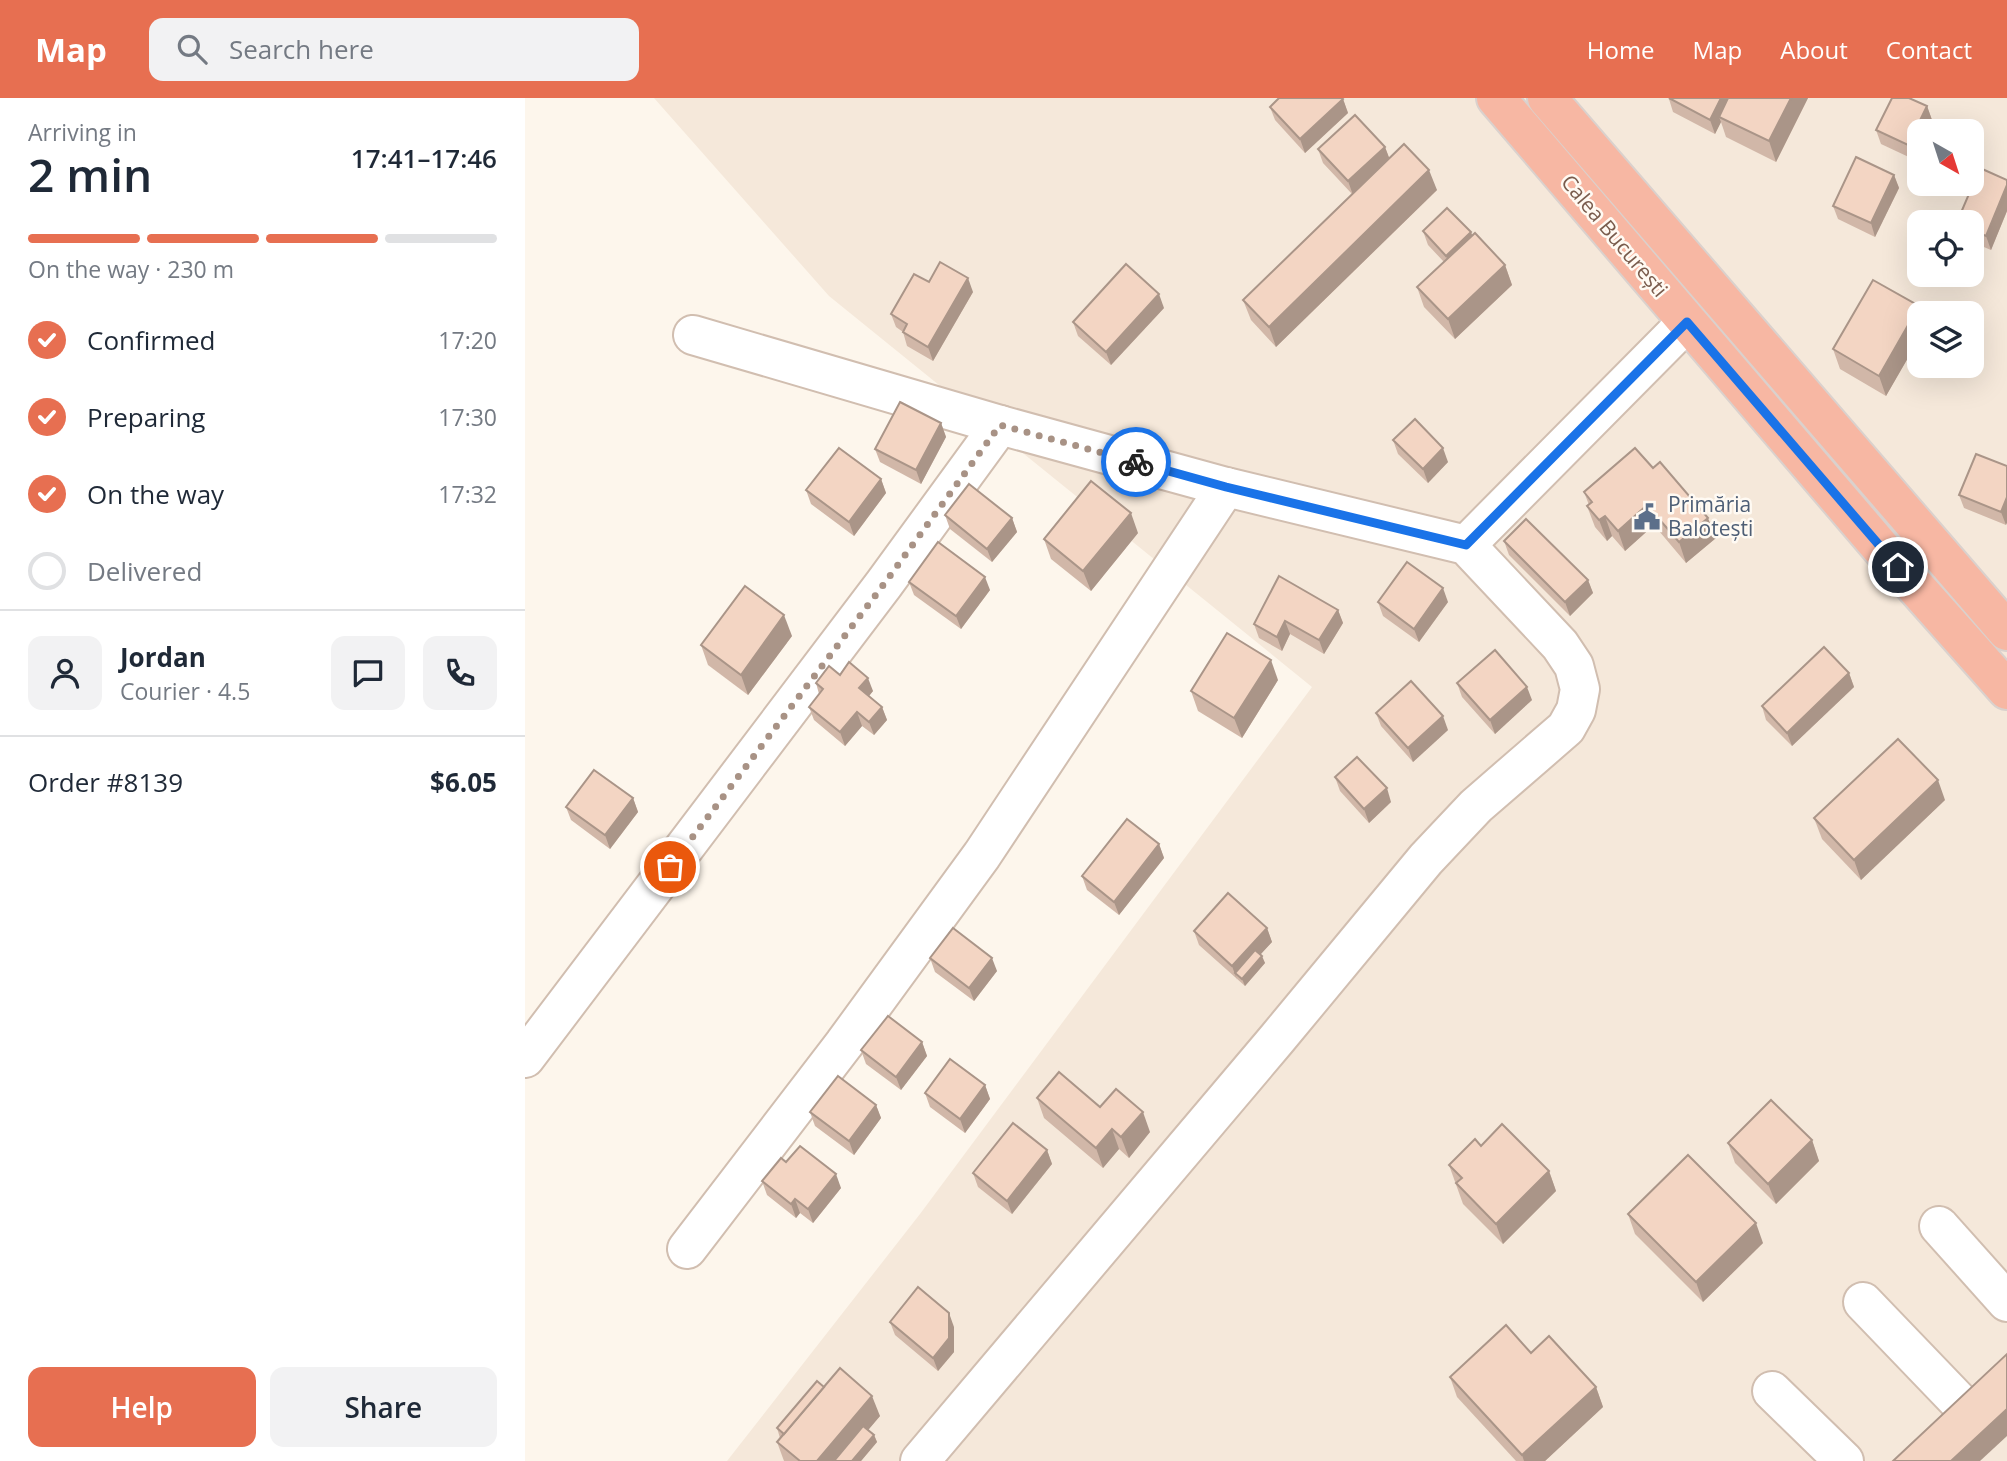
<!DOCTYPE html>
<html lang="en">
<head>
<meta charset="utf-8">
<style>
  :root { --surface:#fff; --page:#f2f2f3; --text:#1f2937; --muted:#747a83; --line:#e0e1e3; --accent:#e76f51 }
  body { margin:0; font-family:"Open Sans",sans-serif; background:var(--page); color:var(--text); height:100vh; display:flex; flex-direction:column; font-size:26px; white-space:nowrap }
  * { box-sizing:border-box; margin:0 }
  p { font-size:23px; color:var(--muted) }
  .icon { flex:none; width:38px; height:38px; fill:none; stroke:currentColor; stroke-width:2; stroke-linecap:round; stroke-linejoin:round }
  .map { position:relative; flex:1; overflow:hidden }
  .panel { display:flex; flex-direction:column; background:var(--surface); width:525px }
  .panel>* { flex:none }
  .needle { width:46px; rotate:141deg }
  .buttons { position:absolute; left:1382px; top:21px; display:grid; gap:14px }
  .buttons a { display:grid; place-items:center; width:77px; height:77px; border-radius:14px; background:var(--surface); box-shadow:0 7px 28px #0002; font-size:35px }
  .pin { position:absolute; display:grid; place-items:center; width:60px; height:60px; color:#fff; margin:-30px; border:4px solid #fff; border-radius:50%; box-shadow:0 2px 7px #0007 }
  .courier { position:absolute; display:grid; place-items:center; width:70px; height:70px; margin:-35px; border:5px solid #1a73e8; border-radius:50%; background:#fff; color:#222; box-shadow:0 2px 9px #0007 }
  .head em { font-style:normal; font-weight:600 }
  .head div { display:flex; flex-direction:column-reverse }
  .head { display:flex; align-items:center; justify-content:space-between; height:119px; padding:0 28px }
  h1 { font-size:46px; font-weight:600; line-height:52px }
  .bar { display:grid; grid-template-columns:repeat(4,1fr); gap:10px 7px; align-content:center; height:84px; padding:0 28px }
  .bar i { height:9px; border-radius:5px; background:var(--line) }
  .bar .selected { background:var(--accent) }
  .bar p { grid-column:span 4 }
  .line { display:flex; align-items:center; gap:18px; padding:0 28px; border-top:2px solid var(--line) }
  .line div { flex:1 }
  .round { display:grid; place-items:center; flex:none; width:74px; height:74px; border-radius:14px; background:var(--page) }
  ol { padding:0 28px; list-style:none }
  li { display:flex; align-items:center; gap:21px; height:77px }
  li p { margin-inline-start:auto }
  li .icon { padding:7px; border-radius:50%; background:var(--accent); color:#fff; stroke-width:4 }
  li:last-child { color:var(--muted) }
  li i { width:38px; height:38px; border:4px solid var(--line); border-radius:50% }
  .cta { display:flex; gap:14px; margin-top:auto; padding:14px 28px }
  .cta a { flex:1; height:80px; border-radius:14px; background:var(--accent); color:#fff; font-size:28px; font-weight:600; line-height:80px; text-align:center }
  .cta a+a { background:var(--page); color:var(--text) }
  header { display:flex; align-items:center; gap:42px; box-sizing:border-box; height:98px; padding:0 35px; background:var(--accent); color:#fff }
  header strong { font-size:33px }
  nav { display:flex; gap:38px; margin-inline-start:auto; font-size:24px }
  .search { width:490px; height:63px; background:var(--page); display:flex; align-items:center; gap:18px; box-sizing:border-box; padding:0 24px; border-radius:14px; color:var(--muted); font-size:26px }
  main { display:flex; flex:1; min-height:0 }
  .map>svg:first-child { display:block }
  .residential { fill:#f5e8da; fill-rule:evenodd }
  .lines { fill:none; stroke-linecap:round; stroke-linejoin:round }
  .minor-casing { stroke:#d1beb0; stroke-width:42 }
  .highway-casing { stroke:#dad1cd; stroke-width:42 }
  .minor { stroke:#fff; stroke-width:38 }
  .highway { stroke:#f7b7a3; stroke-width:38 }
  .wall { fill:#d1b7a8 }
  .shaded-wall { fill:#aa9588 }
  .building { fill:#f3d5c3; stroke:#aa9588; stroke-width:2 }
  .done { stroke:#a89285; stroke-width:7; stroke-dasharray:0 12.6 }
  .route { stroke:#1a73e8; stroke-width:9 }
  .labels { text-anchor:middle; stroke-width:5; stroke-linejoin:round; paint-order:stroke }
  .street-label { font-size:21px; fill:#7a5c4d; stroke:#fffaf3 }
  .service-label { font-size:21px; fill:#4e5e75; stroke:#fffaf3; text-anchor:start }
</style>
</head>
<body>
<header>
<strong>Map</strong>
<div class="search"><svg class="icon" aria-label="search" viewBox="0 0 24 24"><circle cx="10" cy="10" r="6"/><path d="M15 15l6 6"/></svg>Search here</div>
<nav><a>Home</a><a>Map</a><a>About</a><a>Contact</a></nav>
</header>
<main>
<section class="panel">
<div class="head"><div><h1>2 min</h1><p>Arriving in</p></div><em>17:41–17:46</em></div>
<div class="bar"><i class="selected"></i><i class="selected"></i><i class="selected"></i><i></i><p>On the way · 230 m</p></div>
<ol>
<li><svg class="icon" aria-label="check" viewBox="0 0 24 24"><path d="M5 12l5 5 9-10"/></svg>Confirmed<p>17:20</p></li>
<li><svg class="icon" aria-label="check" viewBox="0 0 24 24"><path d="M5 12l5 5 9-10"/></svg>Preparing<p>17:30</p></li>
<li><svg class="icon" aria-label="check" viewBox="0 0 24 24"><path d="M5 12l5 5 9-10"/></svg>On the way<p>17:32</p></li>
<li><i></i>Delivered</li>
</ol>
<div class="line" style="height:126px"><a class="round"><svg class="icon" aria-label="person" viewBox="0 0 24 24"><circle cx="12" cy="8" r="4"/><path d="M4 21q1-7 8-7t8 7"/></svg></a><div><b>Jordan</b><p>Courier · 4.5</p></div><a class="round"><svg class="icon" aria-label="chat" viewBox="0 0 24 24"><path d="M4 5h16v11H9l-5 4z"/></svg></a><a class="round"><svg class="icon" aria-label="phone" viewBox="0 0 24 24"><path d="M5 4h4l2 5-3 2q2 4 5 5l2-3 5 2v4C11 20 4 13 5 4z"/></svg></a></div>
<div class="line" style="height:91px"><div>Order #8139</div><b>$6.05</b></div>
<div class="cta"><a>Help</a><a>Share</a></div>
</section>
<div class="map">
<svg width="1482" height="1363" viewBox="0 0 1482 1363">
  <rect width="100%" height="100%" fill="#fdf6ec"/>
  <!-- residential -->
  <path class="residential" d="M129,0h1353v1363h-1280l193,-247 392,-527 -483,-391zM1395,33h52v53h-52zM1395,124h52v53h-52zM1395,215h52v53h-52z"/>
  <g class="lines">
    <!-- minor casing -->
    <g class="minor-casing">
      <g id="minor">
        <polyline points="168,237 475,327 701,389 941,447 1035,547 1049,568 1055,591 1051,612 1041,630 951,708 901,761 751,942 395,1363"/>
        <polyline points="941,447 1162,224"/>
        <polyline points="0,960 359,486 475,327"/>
        <polyline points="1414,1128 1482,1204"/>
        <polyline points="162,1151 319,946 457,757 701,389"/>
        <polyline points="1338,1204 1436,1306"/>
        <polyline points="1247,1293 1319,1363"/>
      </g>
    </g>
    <!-- highway casing -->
    <g class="highway-casing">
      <g id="highway">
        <polyline points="971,0 1356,450 1482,592"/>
        <polyline points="1022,0 1482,533"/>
      </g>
    </g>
    <!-- minor -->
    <use href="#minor" class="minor"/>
    <!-- highway -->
    <use href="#highway" class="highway"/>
  </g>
  <!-- wall -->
  <g class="wall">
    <polygon points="1283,0 1251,64 1201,39 1196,24 1190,36 1148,14 1144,1"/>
    <polygon points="818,1 823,15 780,55 750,22 745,9"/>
    <polygon points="1402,8 1407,22 1395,33 1395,47 1388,61 1356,46 1351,32"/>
    <polygon points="860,49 864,60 912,92 751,249 726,222 718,202 827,96 798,65 793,51"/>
    <polygon points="1369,77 1374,90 1350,139 1313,121 1308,108"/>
    <polygon points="1482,82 1482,113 1466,152 1447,144 1447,124"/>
    <polygon points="898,133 946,134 947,138 980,167 987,187 930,241 899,209 892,189 919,164 903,147"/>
    <polygon points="404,184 448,194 408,263 382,248 378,234 371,229 366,216"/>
    <polygon points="1394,208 1396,215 1395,215 1395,239 1361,298 1315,271 1308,251"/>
    <polygon points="639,210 586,267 553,238 548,224"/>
    <polygon points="416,325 421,339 396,386 355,364 350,351"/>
    <polygon points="868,342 923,364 903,385 873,356"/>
    <polygon points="1110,350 1191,440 1161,465 1129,427 1100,453 1087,438 1082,443 1070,429 1062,408 1064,407 1059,394"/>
    <polygon points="1482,368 1481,427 1439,410 1434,397"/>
    <polygon points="356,381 361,395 329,438 286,406 281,392"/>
    <polygon points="420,417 487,420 492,434 467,464 425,431"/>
    <polygon points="613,435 566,493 526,461 519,441"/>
    <polygon points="979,443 1063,482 1068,495 1045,518 984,457"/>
    <polygon points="384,484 465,492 436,531 389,497"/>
    <polygon points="853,504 923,504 894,544 858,518"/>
    <polygon points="813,512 818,525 799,556 765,536 757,553 734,540 729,526"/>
    <polygon points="267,538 223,597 183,567 176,547"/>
    <polygon points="1324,575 1329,589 1267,648 1241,622 1237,608"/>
    <polygon points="315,577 348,593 344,598 357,609 362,622 349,637 337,628 320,648 289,622 284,609 294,596 291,585"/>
    <polygon points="753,582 717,640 673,613 666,593"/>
    <polygon points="932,585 1007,602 970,636 937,599"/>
    <polygon points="851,615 923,632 888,664 856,628"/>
    <polygon points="810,679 866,704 844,725 815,693"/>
    <polygon points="108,700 113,714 85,751 46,722 41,709"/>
    <polygon points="1420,702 1336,782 1297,741 1289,720"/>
    <polygon points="634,746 639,760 594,817 562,792 557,778"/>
    <polygon points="742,830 747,844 735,856 740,865 720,888 674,847 669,833"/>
    <polygon points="405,860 472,873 449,903 410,874"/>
    <polygon points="397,944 402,958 376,992 341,966 336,952"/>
    <polygon points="460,987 465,1001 440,1035 405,1009 400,995"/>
    <polygon points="512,1000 575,1009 625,1034 604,1060 594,1051 578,1070 519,1020"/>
    <polygon points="351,1007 356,1020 329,1057 290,1028 285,1014"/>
    <polygon points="1287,1042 1294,1063 1251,1106 1210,1065 1203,1045"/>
    <polygon points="956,1048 1024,1073 1031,1093 978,1146 938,1106 924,1067"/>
    <polygon points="522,1052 527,1066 487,1116 453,1089 448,1075"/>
    <polygon points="261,1064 316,1090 288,1125 275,1115 271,1120 242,1097 237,1083"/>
    <polygon points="1103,1116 1238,1145 1178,1204 1110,1136"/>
    <polygon points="365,1224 429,1229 429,1254 413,1273 370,1237"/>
    <polygon points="1006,1255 1071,1289 1078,1309 1020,1363 991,1363 932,1299 925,1279"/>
    <polygon points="299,1289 355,1318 343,1332 349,1337 352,1344 336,1363 259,1363 252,1344 255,1340 252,1330"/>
  </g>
  <!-- shaded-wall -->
  <g class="shaded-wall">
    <polygon points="1196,0 1208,0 1194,19 1196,24 1190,36 1185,22"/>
    <polygon points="1266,0 1283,0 1251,64 1244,43"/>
    <polygon points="818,1 823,15 780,55 775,41"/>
    <polygon points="1402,8 1407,22 1401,33 1395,33 1395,47 1388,61 1383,47"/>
    <polygon points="860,49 865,62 828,97 823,83"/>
    <polygon points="904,72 912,92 751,249 744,229"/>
    <polygon points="1369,77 1374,90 1350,139 1346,125"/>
    <polygon points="1482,87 1482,113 1466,152 1461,138"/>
    <polygon points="946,134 951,148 926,171 921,158"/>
    <polygon points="980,167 987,187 930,241 923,221"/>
    <polygon points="443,180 448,194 408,263 403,249"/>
    <polygon points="634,196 639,210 586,267 581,254"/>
    <polygon points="1394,208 1396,215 1395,215 1395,239 1361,298 1354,278"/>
    <polygon points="416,325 421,339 396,386 391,372"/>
    <polygon points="918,350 923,364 903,385 898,371"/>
    <polygon points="356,381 361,395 329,438 324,424"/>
    <polygon points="1482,399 1482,425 1481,427 1476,414"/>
    <polygon points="1122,407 1129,427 1100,453 1093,433"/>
    <polygon points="606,415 613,435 566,493 558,473"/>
    <polygon points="1080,418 1087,438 1082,443 1074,422"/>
    <polygon points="487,420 492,434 467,464 462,451"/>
    <polygon points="1183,420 1191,440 1161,465 1154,444"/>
    <polygon points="460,479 465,492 436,531 431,518"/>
    <polygon points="1063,482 1068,495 1045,518 1040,504"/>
    <polygon points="918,490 923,504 894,544 889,531"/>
    <polygon points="813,512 818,525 799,556 794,542"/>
    <polygon points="259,517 267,538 223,597 216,577"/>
    <polygon points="760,523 765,536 757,553 752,539"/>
    <polygon points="746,562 753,582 717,640 709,620"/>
    <polygon points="1324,575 1329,589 1267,648 1262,635"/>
    <polygon points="343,580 348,593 339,604 334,590"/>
    <polygon points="1002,589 1007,602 970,636 965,622"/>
    <polygon points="357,609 362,622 349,637 344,624"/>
    <polygon points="332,614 337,628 320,648 315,634"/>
    <polygon points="918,618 923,632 888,664 883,650"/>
    <polygon points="1413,682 1420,702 1336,782 1329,762"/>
    <polygon points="862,690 866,704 844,725 839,711"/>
    <polygon points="108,700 113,714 85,751 80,737"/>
    <polygon points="634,746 639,760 594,817 589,804"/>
    <polygon points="742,830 747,844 715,879 710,875 712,882 707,868"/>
    <polygon points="737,858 740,865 720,888 717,881"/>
    <polygon points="467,860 472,873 449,903 444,890"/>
    <polygon points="397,944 402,958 376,992 371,979"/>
    <polygon points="460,987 465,1001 440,1035 435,1021"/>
    <polygon points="351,1007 356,1020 329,1057 324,1043"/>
    <polygon points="618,1014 625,1034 604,1060 596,1039"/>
    <polygon points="587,1031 594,1051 578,1070 571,1050"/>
    <polygon points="1287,1042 1294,1063 1251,1106 1243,1086"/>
    <polygon points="522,1052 527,1066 487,1116 482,1103"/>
    <polygon points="1024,1073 1031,1093 978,1146 971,1126"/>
    <polygon points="311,1076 316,1090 288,1125 283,1111"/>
    <polygon points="270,1101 275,1115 271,1120 266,1106"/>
    <polygon points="1231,1125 1238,1145 1178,1204 1171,1184"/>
    <polygon points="424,1215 429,1229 429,1254 413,1273 408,1260"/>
    <polygon points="1071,1289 1078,1309 1020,1363 999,1363 997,1357"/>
    <polygon points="347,1298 355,1318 317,1363 292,1363"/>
    <polygon points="1482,1311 1482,1338 1455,1363 1426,1363"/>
    <polygon points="349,1337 352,1344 336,1363 327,1363"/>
  </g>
  <!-- building -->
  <g class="building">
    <polygon points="754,0 817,0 818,1 775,41 745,9"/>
    <polygon points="1144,0 1196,0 1185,22"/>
    <polygon points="1203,0 1266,0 1244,43 1194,19"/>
    <polygon points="1367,0 1384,0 1402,8 1383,47 1351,32"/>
    <polygon points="830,17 860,49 823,83 793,51"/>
    <polygon points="879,46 904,72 744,229 718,202"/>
    <polygon points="1331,59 1369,77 1346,125 1308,108"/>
    <polygon points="1455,70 1482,82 1482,87 1461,138 1447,132 1447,124 1432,124"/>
    <polygon points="922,110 946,134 921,158 898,133"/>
    <polygon points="950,135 980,167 923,221 892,189"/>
    <polygon points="415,164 443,180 403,249 378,234 382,226 366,216 389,176 404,184"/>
    <polygon points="601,166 634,196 581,254 548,224"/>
    <polygon points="1348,182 1394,208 1354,278 1308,251"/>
    <polygon points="375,304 416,325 391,372 350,351"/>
    <polygon points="890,321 918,350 898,371 868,342"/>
    <polygon points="314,350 356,381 324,424 281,392"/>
    <polygon points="1110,350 1128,370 1135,364 1183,420 1154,444 1122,407 1093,433 1080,418 1074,422 1062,408 1067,404 1059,394"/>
    <polygon points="1451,356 1482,368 1482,399 1476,414 1434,397"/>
    <polygon points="566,383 606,415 558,473 519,441"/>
    <polygon points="444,386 487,420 462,451 420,417"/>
    <polygon points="1001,421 1063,482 1040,504 979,443"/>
    <polygon points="413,444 460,479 431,518 384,484"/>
    <polygon points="882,464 918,490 889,531 853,504"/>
    <polygon points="754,478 813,512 794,542 760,523 752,539 729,526"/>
    <polygon points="220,488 259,517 216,577 176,547"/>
    <polygon points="702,535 746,562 709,620 666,593"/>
    <polygon points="1299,549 1324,575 1262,635 1237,608"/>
    <polygon points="970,552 1002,589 965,622 932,585"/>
    <polygon points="324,564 343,580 334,590 357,609 344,624 332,614 315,634 284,609 298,591 291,585 304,568 315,577"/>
    <polygon points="886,583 918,618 883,650 851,615"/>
    <polygon points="1373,641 1413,682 1329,762 1289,720"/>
    <polygon points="832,659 862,690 839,711 810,679"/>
    <polygon points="69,672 108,700 80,737 41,709"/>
    <polygon points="602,721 634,746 589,804 557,778"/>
    <polygon points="703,795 742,830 707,868 669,833"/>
    <polygon points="428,830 467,860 444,890 405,860"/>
    <polygon points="730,852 737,858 717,881 710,875"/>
    <polygon points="363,918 397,944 371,979 336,952"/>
    <polygon points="425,961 460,987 435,1021 400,995"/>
    <polygon points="534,974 575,1009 591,991 618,1014 596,1039 587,1031 571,1050 512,1000"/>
    <polygon points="313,978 351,1007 324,1043 285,1014"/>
    <polygon points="1246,1002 1287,1042 1243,1086 1203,1045"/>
    <polygon points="488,1025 522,1052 482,1103 448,1075"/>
    <polygon points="977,1026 1024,1073 971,1126 931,1085 937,1080 924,1067 950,1041 956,1048"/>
    <polygon points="275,1048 311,1076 283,1111 270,1101 266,1106 237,1083 256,1060 261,1064"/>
    <polygon points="1163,1057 1231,1125 1171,1184 1103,1116"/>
    <polygon points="393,1189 424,1215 424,1240 408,1260 365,1224"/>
    <polygon points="981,1227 1006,1255 1024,1238 1071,1289 997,1357 925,1279"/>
    <polygon points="1482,1256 1482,1311 1426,1363 1368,1363"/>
    <polygon points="315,1270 347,1298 292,1363 275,1363 252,1344"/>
    <polygon points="292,1283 299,1289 259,1336 252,1330"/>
    <polygon points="338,1328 349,1337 327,1363 309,1363"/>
  </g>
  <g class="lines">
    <!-- done -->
    <polyline class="done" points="145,769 359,486 475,327 611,364"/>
    <!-- route -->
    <polyline class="route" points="611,364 701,389 941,447 1162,224 1373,469"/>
  </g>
  <!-- icons -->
  <defs>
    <g id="civic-bare" transform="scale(2.1)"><path d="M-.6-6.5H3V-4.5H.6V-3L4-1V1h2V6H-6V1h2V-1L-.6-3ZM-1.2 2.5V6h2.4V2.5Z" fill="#5c6f8a" stroke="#fffaf3" stroke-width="2.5" paint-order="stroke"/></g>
  </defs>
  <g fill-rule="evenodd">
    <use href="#civic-bare" x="1122" y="419"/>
  </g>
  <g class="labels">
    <!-- street labels -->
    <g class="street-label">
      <text transform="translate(1089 138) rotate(50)" y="7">Calea București</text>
    </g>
    <!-- service labels -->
    <g class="service-label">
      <text x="1143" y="414">Primăria<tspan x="1143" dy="24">Balotești</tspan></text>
    </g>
  </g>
</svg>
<div class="buttons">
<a><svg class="needle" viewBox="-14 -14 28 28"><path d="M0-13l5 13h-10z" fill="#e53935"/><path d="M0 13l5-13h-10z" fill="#747a83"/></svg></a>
<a><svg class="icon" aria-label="locate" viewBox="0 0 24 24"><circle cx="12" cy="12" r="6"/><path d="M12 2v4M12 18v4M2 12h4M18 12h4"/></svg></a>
<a><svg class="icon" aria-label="layers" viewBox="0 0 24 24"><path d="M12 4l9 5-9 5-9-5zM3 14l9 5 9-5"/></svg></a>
</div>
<div class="pin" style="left:145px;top:769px;background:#ea580c"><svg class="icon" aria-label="bag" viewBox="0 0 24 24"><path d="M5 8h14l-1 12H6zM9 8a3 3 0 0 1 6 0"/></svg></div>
<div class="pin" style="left:1373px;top:469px;background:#1f2937"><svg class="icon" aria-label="home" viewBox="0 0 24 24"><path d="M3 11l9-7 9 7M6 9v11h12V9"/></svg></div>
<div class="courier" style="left:611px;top:364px"><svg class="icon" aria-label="bike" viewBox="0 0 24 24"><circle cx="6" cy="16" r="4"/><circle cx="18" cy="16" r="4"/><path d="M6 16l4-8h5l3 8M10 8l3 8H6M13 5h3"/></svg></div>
</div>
</main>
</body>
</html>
